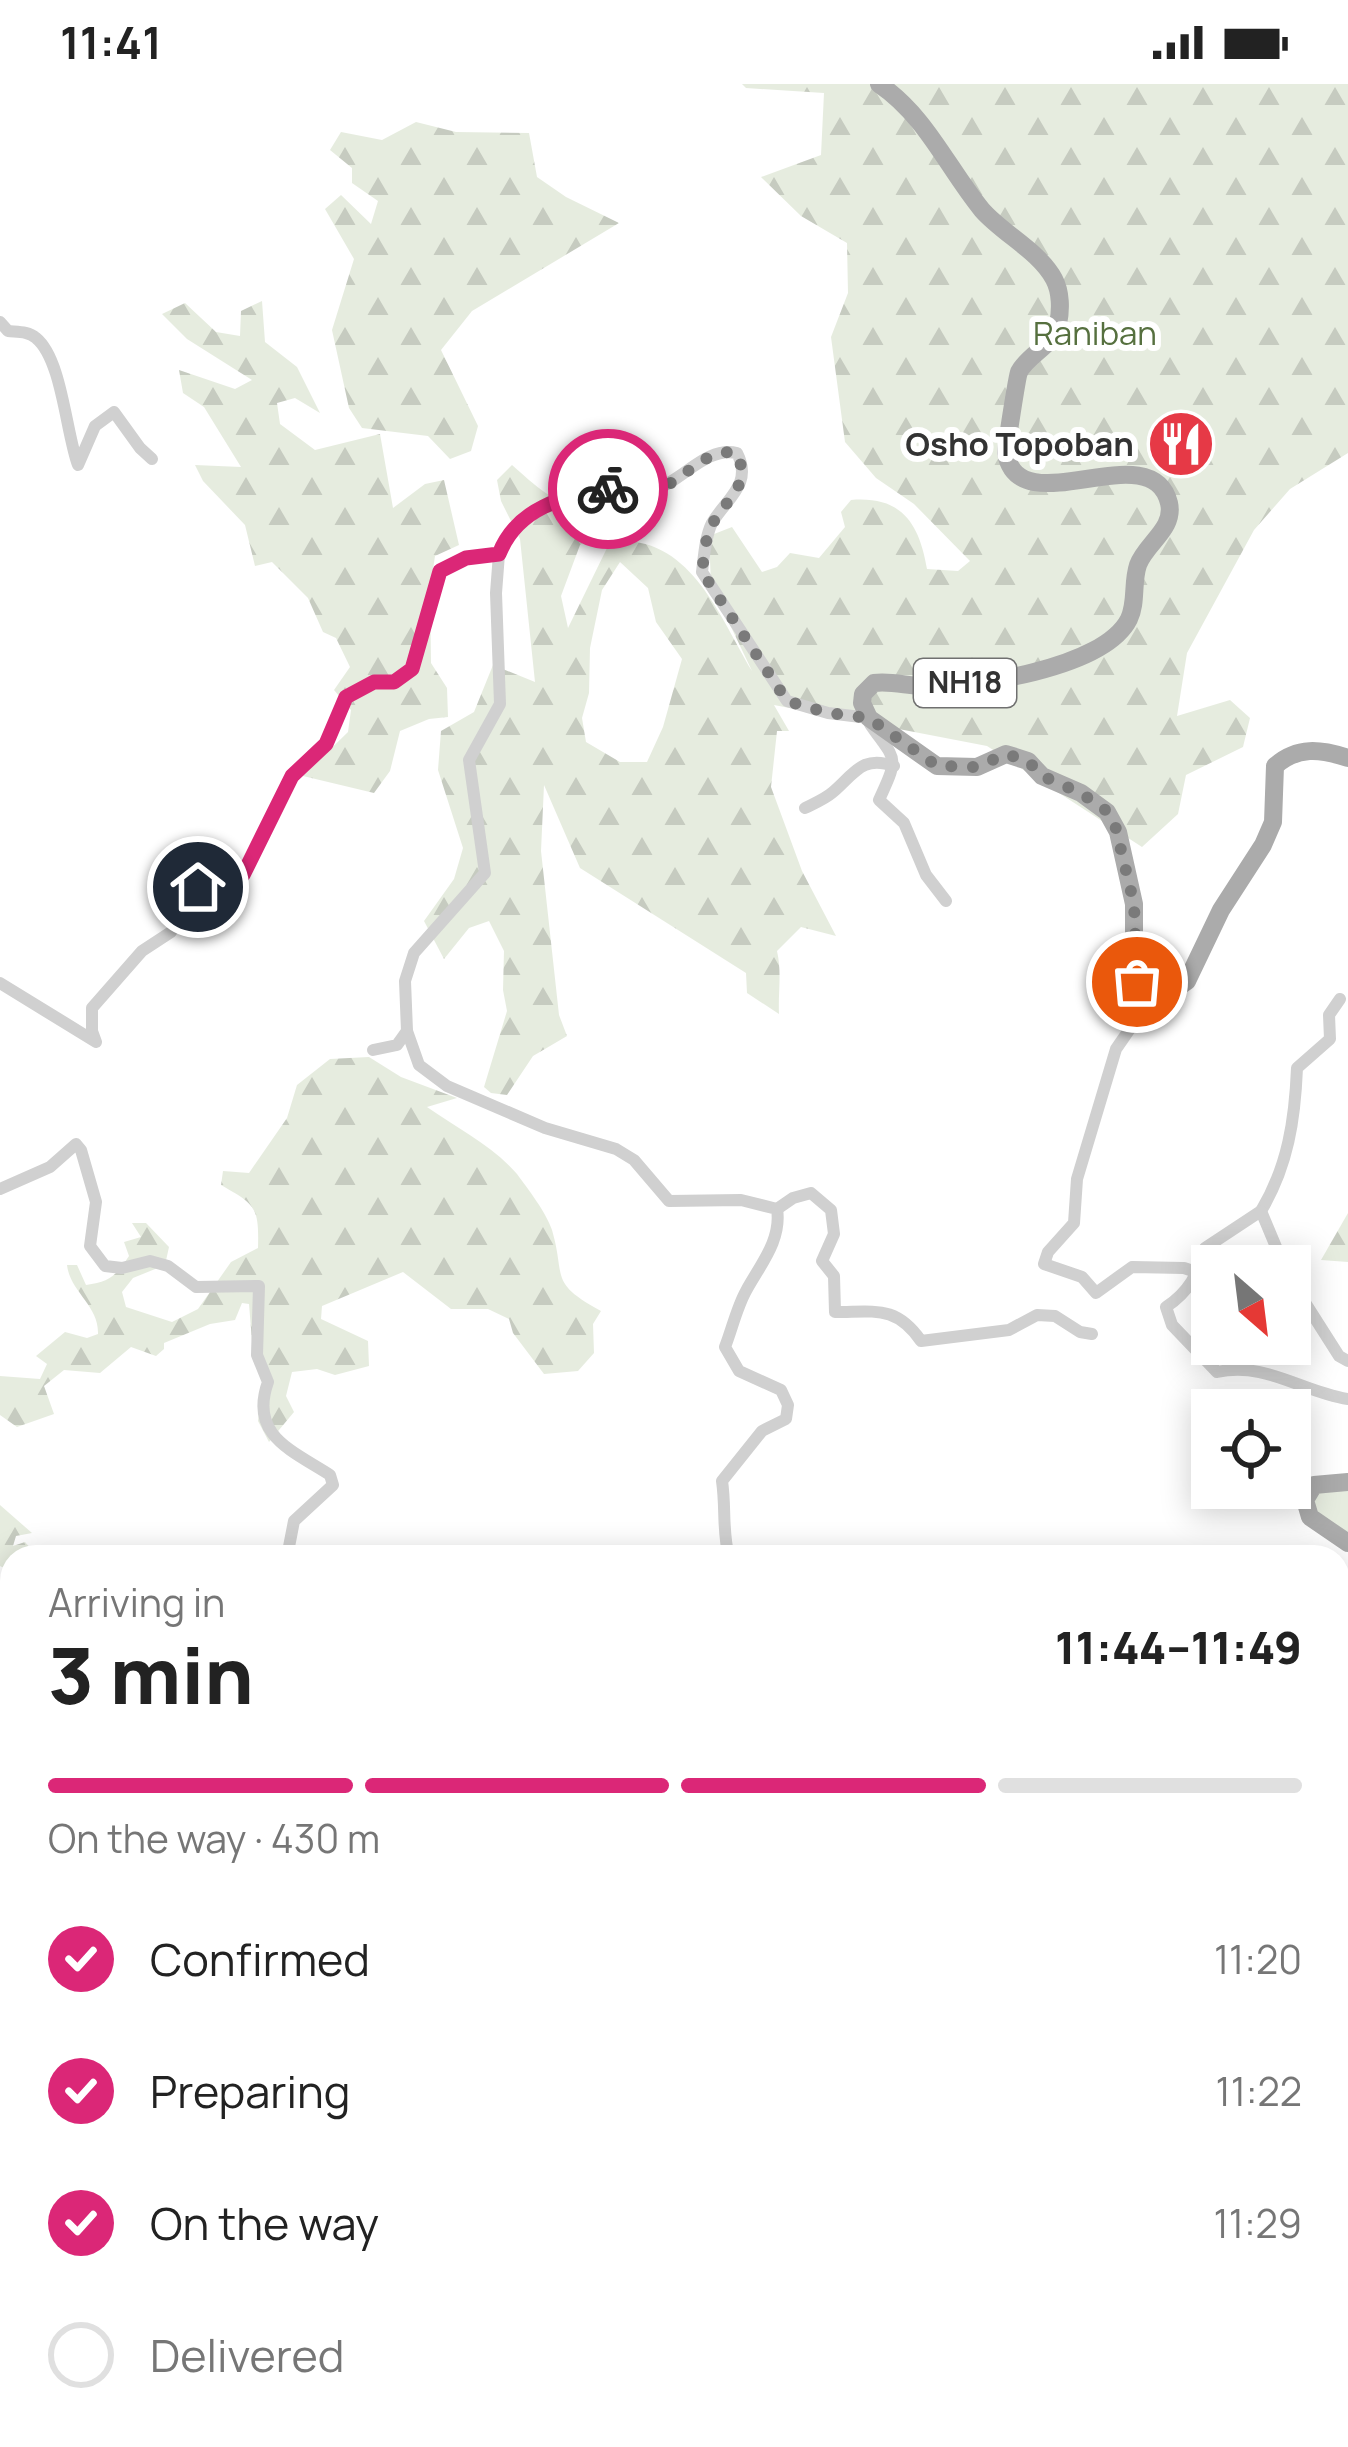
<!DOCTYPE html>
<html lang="en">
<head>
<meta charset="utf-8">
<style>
  :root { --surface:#fff; --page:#f2f2f2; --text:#222; --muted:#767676; --line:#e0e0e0; --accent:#db2777 }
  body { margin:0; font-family:Manrope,sans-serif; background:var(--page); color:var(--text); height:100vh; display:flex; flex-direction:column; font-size:45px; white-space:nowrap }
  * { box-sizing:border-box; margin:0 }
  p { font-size:39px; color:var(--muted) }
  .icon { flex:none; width:66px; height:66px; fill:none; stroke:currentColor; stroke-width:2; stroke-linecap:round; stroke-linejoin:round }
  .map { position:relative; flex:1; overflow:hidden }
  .sheet { position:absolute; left:0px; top:1461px; width:1350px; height:903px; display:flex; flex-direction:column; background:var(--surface); border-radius:36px 36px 0 0; box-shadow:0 6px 30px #0003 }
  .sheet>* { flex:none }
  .needle { width:78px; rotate:152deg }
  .buttons { position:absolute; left:1191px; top:1161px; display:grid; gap:24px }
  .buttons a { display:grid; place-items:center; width:120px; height:120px; border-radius:0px; background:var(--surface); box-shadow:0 6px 30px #0003; font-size:60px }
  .pin { position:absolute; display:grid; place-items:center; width:102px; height:102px; color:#fff; margin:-51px; border:6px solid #fff; border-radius:50%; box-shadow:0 3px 12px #0007 }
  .courier { position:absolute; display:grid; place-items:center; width:120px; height:120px; margin:-60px; border:9px solid #db2777; border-radius:50%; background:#fff; color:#222; box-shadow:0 3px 15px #0007 }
  .overview em { font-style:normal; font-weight:800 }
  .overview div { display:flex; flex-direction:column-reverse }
  .overview { display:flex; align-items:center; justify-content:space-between; height:204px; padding:0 48px }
  h1 { font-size:78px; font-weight:800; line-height:90px }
  .bar { display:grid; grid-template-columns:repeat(4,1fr); gap:18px 12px; align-content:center; height:144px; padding:0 48px }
  .bar i { height:15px; border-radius:9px; background:var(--line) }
  .bar .on { background:var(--accent) }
  .bar p { grid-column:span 4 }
  ol { padding:0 48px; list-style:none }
  li { display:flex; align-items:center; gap:36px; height:132px }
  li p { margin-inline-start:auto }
  li .icon { padding:12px; border-radius:50%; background:var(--accent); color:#fff; stroke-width:4 }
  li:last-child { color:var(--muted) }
  li i { width:66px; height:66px; border:6px solid var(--line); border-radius:50% }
  .status { display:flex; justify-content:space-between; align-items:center; height:84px; padding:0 60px; background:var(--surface); direction:ltr }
  .status svg { height:33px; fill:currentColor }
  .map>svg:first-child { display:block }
  .forest { fill:url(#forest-firs); fill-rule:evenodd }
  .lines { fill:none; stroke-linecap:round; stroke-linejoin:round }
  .street { stroke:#d0d0d0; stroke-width:12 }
  .primary { stroke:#ababab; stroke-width:18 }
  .done { stroke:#7a7a7a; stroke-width:12; stroke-dasharray:0 21.6 }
  .route { stroke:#db2777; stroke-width:15 }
  .labels { text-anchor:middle; stroke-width:12; stroke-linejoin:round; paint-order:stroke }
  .shield { fill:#fff; stroke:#707070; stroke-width:3 }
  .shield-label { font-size:30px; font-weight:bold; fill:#333 }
  .park-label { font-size:33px; fill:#56703f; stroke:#fff }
  .poi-label { font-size:33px; font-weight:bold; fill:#333; stroke:#fff; text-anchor:end }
</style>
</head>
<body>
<div class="status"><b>11:41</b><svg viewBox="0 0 49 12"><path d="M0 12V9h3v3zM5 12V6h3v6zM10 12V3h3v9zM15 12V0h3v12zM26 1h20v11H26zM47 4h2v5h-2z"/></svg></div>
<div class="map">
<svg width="1348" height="2363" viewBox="0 0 1348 2363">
  <defs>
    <pattern id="forest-firs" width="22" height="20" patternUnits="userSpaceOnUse" patternTransform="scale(3)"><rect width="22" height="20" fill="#e6ecdf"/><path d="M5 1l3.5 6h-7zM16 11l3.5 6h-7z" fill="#c6cbc0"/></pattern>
  </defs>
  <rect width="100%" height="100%" fill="#fff"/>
  <!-- forest -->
  <g class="forest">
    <path d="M742,0h606v369l-58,36 -36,41 -67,123 -10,63 53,-16 20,18 -7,29 -57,28 -8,39 -36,33 -155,-101 -213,-41 15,26h-12l-6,56 31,84 34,65 -35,-9 -24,24c5,22 1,40 2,63l-32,-21 -1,-20 -166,-105 -36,-83 -3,66 18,164 8,21 -34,20 -26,39 -16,-2 -7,-6 23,-76 -4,-21 1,-39 -15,-30 -20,7 -25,31 -20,-38 30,-42 9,-31 -25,-78 3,-39 33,-19 19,-47 42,17 -15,-143 -19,-38 -4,-21 15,-15c48,43 46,39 110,34l10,32 -35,2 -17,12 -19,51 7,32 39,-80 8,-7c76,-4 103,73 137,130l-41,-86 -2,-49 23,-9 30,45 15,-5 13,-14 29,5 26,-31 -4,-15 10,-12c50,-4 68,22 76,69l31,2 12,-10 -56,-57 -38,-26 -31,-36 -14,-105 17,-44 -1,-50 -46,-27 -40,-39 60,-22 3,-62 -78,-5zM620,478l28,26 8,34 26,37 -19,68 -16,35h-27l-34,-20 -4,-24 7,-25 1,-45 12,-58z"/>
    <polygon points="416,38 456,48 529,49 537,93 566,113 619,139 472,227 441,266 478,342 471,367 450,375 428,352 362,344 349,324 332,246 354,175 325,125 341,111 371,140 378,117 352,99 352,84 330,66 341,48 382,56"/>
    <polygon points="262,217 265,258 297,283 320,329 295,314 277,319 280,340 315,366 380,350 393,424 425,400 444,396 459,461 435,472 430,506 431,579 447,604 448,633 429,635 400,647 390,687 374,709 303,692 348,648 351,626 334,606 350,583 336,554 323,548 308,514 272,478 255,482 245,441 203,397 195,381 241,383 204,323 183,309 179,286 235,305 252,296 187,255 162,230 185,219 216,248 240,252 241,227"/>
    <path d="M369,973l32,20 56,21 -30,9c30,21 66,39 90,67 11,15 29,38 35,56 14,48 -4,52 49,81l-8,13 1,29 -16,18 -34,3 -31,-41 -4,-14 -21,-10h-37l-48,-37 -81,34 -1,13 47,22 1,25 -34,9 -18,-6 -25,3 -6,24 8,16 -25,30 -11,-21 5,-47 -11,-33 -3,-37 -7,-1 -7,17 -25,4 -46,19v6l-8,7 -25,-9 -31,26 -36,-3 -20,16 10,28 -37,13 -17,-12v-39l40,3 7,-15 -11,-8 29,-24 22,6 11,-4c1,-29 -28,-42 -31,-69h10l9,20c23,-3 30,-9 43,-29l-5,-14 17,-5 -9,-14h14l23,24 -4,18 -32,13 -11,14 4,15 46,15 26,-13 33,-47 27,-14c1,-41 -2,-43 -37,-63l2,-14 26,2 38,-55 10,-33 33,-26z"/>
    <polygon points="1348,1129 1348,1178 1321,1176"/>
    <polygon points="1348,1406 1348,1453 1319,1433 1312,1414 1315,1409"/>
    <polygon points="0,1421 32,1449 16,1452 13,1462 25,1458 38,1473 12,1473 12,1488 0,1482"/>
    <polygon points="0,1706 12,1707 12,2069 0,2075"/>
  </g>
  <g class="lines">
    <!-- street -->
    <g class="street">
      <path d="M0,238l8,9c10,1 20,0 28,7 26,21 30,95 42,127l17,-39 19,-14 26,36 12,11"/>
      <path d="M499,470l-3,39 4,111 -31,56 16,113 -71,80 -9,28 2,50 12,34 28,21 98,42 71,21 18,11 35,41 72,-1 36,9c5,31 -17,56 -31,82 -9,16 -14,38 -21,56l14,24 42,19 7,15 -2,14 -24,12 -40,50c4,26 0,51 7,76"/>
      <path d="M870,640c26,38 30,30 9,76l25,23 22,52 20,26"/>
      <path d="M805,724c10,-5 20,-9 28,-16 22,-19 29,-37 61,-26"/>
      <path d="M0,899l96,59 -4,-11v-23l50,-57 29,-19 27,-45 45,-12 49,-99 33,-32 21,-48 28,-14h20l18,-13 28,-98 26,-13 33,-4c18,-45 70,-67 116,-66 13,1 26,5 38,2 29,-8 52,-44 84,-37 16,31 -10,45 -25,70 -7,14 -8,34 -10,49l85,129 41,12 41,5"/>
      <polyline points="1154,910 1116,965 1077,1095 1074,1139 1048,1168 1044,1180 1082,1193 1096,1209 1132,1183 1184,1184 1199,1189"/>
      <polyline points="373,966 397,961 407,947"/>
      <path d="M0,1105l50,-22 26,-23 5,6 15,52 -6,44 15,20 17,2 28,-7 18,5 28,21 63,-1 -2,69 11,27c-19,53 23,68 62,93l3,10 -39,36 -7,36"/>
      <path d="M777,1125l16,-11 18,-5 20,17 3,24 -12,27 12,15 1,36c40,0 61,-7 86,29l88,-11 28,-15 18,1 25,16 12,2"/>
      <path d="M1261,1127c27,-45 34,-92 36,-143l33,-29 -1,-24 11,-16"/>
      <path d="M1284,1182l-23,-55 -56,37c-7,26 -16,44 -39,59l6,18 45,47c48,-11 85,20 131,27"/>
      <polyline points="1290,1195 1339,1272 1348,1277"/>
      <polyline points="0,1696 12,1687"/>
      <polyline points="0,1737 12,1732"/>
      <polyline points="1338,2005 1348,2004"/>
      <polyline points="69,2352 80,2363"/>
      <polyline points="571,2352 575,2363"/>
      <polyline points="475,2363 482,2352"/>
      <polyline points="505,2363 522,2352"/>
      <polyline points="874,2363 878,2352"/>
    </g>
    <!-- primary -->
    <g class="primary">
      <path d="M879,0c47,32 68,83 103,126 21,24 57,41 72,69 7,13 7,31 4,45 -5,23 -29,29 -39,48 -2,5 -13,76 -13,81 13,74 145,-21 163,50 6,26 -23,40 -31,62 -6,18 -1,37 -9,54 -25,50 -158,69 -210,67 -15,-1 -29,-5 -45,-3l-11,11 -1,9 7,15 68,48 40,1 29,-13 22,7 14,15 39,17 26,19 11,20 16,72v72l9,12 11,6 20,-4 13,-9 34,-71 42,-65 10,-23 2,-56c22,-20 46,-17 73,-8"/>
      <polyline points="1348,1398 1314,1401 1305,1416 1310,1433 1348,1459"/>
      <polyline points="1338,2334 1348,2330"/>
      <polyline points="1272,2363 1291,2352"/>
    </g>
  </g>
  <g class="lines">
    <!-- done -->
    <path class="done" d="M608,405c12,0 27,5 39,3 34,-4 55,-46 89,-39 17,31 -9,45 -23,70 -8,13 -9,34 -11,49l85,129 41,12 41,5 68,48 39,1 30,-13 22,7 14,15 39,17 27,19 7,13 19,79 3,78"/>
    <!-- route -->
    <path class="route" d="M198,803l45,-12 49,-99 34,-32 20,-47 28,-15h20l18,-13 28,-98 26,-13 33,-4c19,-47 63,-57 109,-65"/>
  </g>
  <!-- icons -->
  <defs>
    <g id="restaurant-disc" transform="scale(3.45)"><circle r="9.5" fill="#e63946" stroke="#fff"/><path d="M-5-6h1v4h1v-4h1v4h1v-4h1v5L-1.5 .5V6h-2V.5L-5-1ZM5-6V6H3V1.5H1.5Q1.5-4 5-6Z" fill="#fff"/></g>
  </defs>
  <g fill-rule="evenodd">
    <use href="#restaurant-disc" x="1181" y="360"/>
  </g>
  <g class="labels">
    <!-- shield labels -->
    <rect class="shield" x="914" y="575" width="102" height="48" rx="9"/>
    <g class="shield-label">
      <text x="965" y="609">NH18</text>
    </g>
    <!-- park labels -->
    <g class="park-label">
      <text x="1095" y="261">Raniban</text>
    </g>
    <!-- poi labels -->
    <g class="poi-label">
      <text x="1134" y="372">Osho Topoban</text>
    </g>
  </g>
</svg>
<div class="buttons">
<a><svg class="needle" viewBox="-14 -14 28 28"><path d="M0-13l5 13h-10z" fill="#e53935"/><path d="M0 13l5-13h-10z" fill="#767676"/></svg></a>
<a><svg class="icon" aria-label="locate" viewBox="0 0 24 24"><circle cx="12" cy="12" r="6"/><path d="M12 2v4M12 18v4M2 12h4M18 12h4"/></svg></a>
</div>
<div class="pin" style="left:1137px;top:898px;background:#ea580c"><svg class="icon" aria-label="bag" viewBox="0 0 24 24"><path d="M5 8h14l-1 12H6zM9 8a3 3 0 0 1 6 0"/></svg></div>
<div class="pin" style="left:198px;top:803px;background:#1f2937"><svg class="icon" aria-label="home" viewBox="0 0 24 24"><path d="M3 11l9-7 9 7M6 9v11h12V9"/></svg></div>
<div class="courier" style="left:608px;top:405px"><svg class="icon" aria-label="bike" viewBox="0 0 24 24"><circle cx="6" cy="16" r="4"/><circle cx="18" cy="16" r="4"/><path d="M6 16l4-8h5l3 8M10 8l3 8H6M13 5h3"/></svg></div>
<section class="sheet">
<div class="overview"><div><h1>3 min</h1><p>Arriving in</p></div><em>11:44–11:49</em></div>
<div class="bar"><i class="on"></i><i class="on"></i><i class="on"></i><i></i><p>On the way · 430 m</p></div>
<ol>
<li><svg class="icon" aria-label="check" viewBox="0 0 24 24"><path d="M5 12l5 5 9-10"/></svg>Confirmed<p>11:20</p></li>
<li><svg class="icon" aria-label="check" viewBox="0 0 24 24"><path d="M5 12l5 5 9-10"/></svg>Preparing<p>11:22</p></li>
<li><svg class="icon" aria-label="check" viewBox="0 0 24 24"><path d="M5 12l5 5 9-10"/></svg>On the way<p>11:29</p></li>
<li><i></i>Delivered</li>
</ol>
</section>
</div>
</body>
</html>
